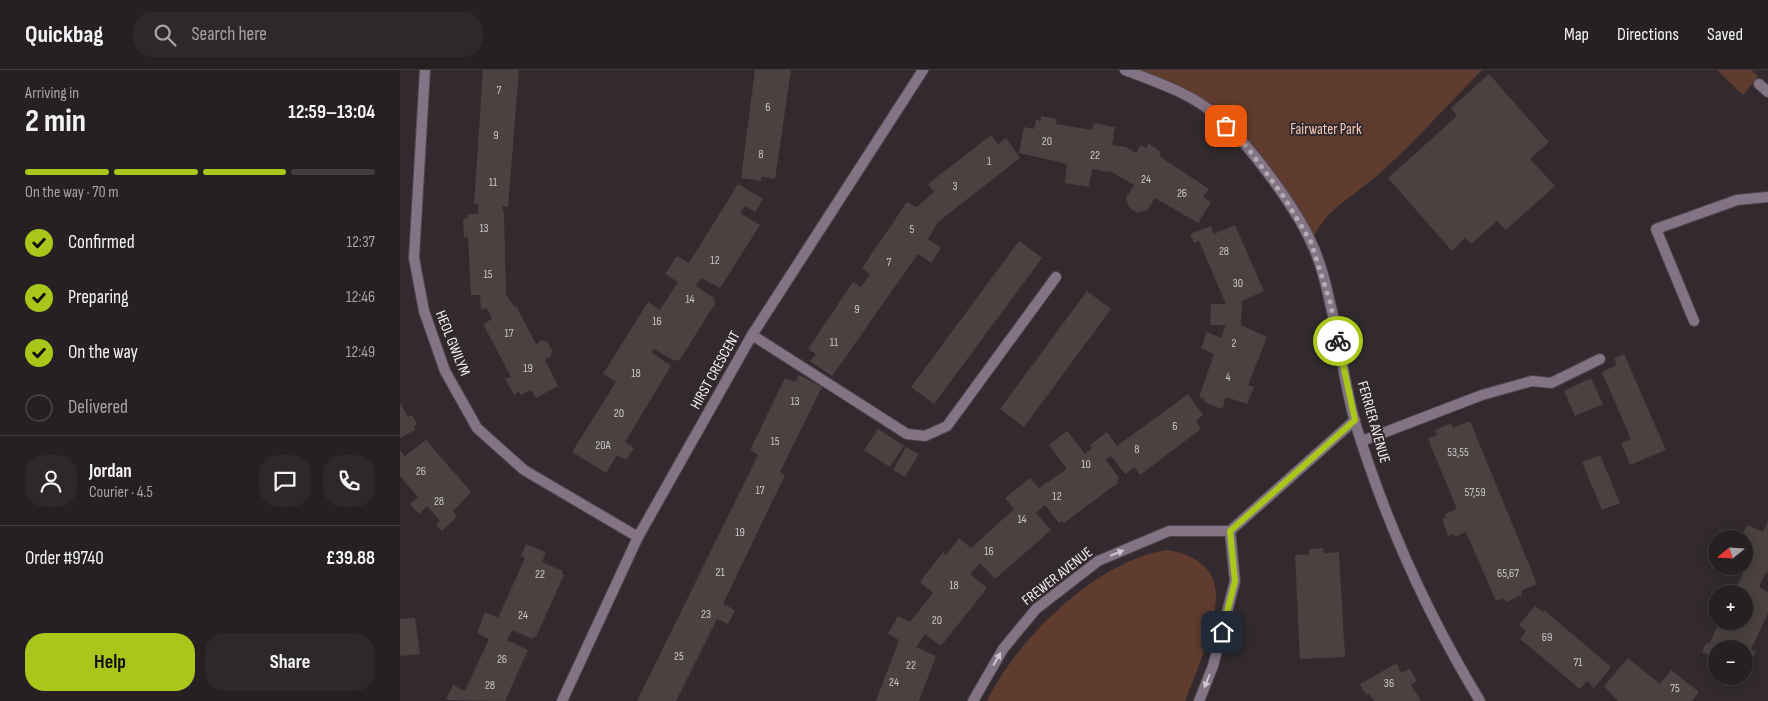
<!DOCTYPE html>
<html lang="en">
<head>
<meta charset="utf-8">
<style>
  :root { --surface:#262022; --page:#2e282a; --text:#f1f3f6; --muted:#a4a3a5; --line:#423e40; --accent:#a9c71a }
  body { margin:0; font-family:"Sofia Sans Condensed",sans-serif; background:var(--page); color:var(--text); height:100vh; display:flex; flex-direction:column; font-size:19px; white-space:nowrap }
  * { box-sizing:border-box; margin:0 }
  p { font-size:16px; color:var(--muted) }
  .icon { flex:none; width:28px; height:28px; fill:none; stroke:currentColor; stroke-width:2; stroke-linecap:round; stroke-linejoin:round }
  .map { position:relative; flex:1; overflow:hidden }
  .drawer { display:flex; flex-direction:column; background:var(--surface); width:400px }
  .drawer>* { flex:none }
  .needle { width:32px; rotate:252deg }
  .tools { position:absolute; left:1308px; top:460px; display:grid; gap:10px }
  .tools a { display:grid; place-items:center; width:45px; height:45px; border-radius:50%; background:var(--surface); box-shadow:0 2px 12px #0003,0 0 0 1px var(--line); font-size:25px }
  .pin { position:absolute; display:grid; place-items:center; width:42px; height:42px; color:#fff; margin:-21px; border-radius:10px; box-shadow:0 2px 8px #0006 }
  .courier { position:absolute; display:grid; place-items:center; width:50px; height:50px; margin:-25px; border:4px solid #a9c71a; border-radius:50%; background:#fff; color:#222; box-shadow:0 1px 6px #0007 }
  .head em { font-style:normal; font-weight:700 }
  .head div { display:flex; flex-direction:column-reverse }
  .head { display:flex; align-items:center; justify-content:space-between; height:85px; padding:0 25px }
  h1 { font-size:32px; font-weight:700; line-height:38px }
  .bar { display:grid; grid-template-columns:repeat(4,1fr); gap:8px 5px; align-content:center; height:60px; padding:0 25px }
  .bar i { height:6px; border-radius:4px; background:var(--line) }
  .bar .selected { background:var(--accent) }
  .bar p { grid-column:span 4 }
  .line { display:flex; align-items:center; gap:12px; padding:0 25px; border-top:1px solid var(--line) }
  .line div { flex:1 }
  .round { display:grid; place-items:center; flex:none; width:52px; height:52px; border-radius:20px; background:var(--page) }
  ol { padding:0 25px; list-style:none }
  li { display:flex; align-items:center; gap:15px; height:55px }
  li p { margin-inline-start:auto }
  li .icon { padding:5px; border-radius:50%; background:var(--accent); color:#111; stroke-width:4 }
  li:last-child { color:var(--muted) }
  li i { width:28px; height:28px; border:2px solid var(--line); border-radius:50% }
  .primary-button { display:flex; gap:10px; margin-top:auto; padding:10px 25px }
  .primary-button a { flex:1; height:58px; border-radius:20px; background:var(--accent); color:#111; font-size:20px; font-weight:700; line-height:58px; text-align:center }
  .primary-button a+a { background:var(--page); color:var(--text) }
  header { display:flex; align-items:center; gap:30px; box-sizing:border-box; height:70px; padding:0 25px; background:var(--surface); border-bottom:1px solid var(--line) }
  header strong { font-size:24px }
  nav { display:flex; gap:28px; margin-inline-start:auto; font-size:18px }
  .search { width:350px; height:45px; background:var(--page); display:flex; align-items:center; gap:12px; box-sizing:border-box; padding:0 18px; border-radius:20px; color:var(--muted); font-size:19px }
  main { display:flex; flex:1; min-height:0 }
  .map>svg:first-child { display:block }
  .green { fill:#603c2f }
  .building { fill:#4a4141 }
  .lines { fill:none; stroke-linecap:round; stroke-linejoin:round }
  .service-casing { stroke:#4e464a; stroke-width:12 }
  .minor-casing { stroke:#4e464a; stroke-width:12 }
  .service { stroke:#837384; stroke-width:10 }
  .minor { stroke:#837384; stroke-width:10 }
  .oneway { fill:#cec5cd }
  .done { stroke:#b2abaf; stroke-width:5; stroke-dasharray:0 9 }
  .route { stroke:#a9c71a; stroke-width:6 }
  .labels { text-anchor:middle; stroke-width:4; stroke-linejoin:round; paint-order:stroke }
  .number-label { font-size:12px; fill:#ccc5c7 }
  .park-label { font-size:15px; fill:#facab8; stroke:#322a2e }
  .street-label { font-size:15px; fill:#f7f1f4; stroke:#322a2e }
</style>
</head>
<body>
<header>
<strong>Quickbag</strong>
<div class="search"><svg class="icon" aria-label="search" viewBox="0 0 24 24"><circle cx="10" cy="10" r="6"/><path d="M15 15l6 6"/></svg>Search here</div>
<nav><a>Map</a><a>Directions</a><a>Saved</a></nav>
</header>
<main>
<section class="drawer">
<div class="head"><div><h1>2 min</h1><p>Arriving in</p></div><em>12:59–13:04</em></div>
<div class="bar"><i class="selected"></i><i class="selected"></i><i class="selected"></i><i></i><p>On the way · 70 m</p></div>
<ol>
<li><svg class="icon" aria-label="check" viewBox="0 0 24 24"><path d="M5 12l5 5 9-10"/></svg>Confirmed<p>12:37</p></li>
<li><svg class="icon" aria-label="check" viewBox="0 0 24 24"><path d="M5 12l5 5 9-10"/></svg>Preparing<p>12:46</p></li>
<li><svg class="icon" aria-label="check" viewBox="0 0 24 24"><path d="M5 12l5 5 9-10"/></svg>On the way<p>12:49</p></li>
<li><i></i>Delivered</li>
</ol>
<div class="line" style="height:90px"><a class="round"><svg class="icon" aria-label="person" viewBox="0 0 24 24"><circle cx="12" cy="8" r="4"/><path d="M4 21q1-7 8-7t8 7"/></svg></a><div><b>Jordan</b><p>Courier · 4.5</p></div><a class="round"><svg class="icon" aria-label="chat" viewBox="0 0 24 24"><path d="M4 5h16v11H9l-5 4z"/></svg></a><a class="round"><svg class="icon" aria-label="phone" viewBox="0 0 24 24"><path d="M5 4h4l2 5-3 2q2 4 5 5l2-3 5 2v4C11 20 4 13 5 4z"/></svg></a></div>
<div class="line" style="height:65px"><div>Order #9740</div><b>£39.88</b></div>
<div class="primary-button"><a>Help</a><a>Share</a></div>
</section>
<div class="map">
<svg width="1368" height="631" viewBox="0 0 1368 631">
  <rect width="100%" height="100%" fill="#322a2e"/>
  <!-- green -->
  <g class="green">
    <path d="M725,0h357c-34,34 -66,71 -102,103 -27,25 -53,33 -69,69l-27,-45 -68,-82z"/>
    <polygon points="1317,0 1352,0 1358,7 1343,25"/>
    <path d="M766,480c20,2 45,13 49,36 6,29 -19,87 -30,115h-198c31,-63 108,-139 179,-151z"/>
  </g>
  <!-- building -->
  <g class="building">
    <polygon points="83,0 119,0 108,137 102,136 104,143 106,224 114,237 116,236 136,274 142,270 148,273 152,280 151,286 145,290 158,316 136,328 131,320 121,325 119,322 114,325 105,309 111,307 83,254 92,249 87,238 81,240 80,225 71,225 68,167 64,168 63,149 68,148 67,144 78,144 78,134 74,134"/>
    <polygon points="355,0 391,0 375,109 362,107 361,111 341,108"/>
    <polygon points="1089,4 1149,72 1130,89 1155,116 1106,160 1097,151 1071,174 1065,168 1052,181 988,108 1057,46 1051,38"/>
    <polygon points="641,46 657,49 656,54 692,60 694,53 715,57 712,75 726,77 736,83 741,75 746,78 749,74 761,82 759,86 809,119 803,127 811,132 798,153 755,128 747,140 737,143 729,137 726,128 734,115 708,100 708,102 692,99 689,117 665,113 667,94 619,83 624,57 634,59 636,50 641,51"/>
    <polygon points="591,65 598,74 606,68 620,88 538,152 528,169 541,178 531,193 518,184 432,306 410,291 416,284 408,279 453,212 461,217 470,204 462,198 507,132 517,137 534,122 528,114"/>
    <polygon points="338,114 363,129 355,142 345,136 340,143 360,155 320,218 301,208 296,216 314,228 313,231 316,232 279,291 276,289 275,291 254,279 251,282 271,296 225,372 234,378 226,390 217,385 206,403 172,382 216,312 203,304 248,232 260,240 278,212 265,204 277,186 289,193"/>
    <polygon points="835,155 864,221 842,231 841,255 867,267 848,315 854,317 847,334 826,327 822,339 804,332 805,329 799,327 814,284 801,278 807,262 821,268 826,255 810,255 811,234 826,234 799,171 794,173 790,164 811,156 814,164"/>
    <polygon points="619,171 642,188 534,334 511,317"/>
    <polygon points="687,221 711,239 624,357 600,339"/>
    <polygon points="1224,284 1266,380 1230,395 1221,373 1231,369 1202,302 1217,295 1214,288"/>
    <polygon points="399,305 422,317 380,402 385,405 323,534 335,540 328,554 317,549 276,631 237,631 358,385 350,380 385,308 395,312"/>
    <polygon points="1191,308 1203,334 1175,346 1164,321"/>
    <polygon points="788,324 803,345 796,351 801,359 740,405 734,397 725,404 711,386 706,390 719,408 717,410 719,412 664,453 662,451 659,453 645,435 636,443 651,460 595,509 580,493 570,504 587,518 541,576 525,564 521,570 516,577 536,586 519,631 476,631 499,570 488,564 498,546 510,552 533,523 520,512 543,482 546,485 559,468 571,478 614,439 605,428 630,408 639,418 667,399 649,375 667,361 685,384 692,378 690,375 707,362 717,376"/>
    <polygon points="0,333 8,347 12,345 17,354 14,357 15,360 0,368"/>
    <polygon points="1070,351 1137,514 1121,521 1122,525 1106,532 1104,528 1096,531 1066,462 1055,467 1053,464 1048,466 1042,449 1046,448 1045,444 1057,439 1028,369 1037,365 1035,360 1051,353 1053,358"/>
    <polygon points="478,359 504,376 490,397 464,380"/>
    <polygon points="26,370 71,422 53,441 57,447 42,461 36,454 40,451 27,436 19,444 10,434 18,427 0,406 0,380 5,386"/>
    <polygon points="506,377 519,384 505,407 493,400"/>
    <polygon points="1200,385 1220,433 1202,440 1182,392"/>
    <polygon points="1368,450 1368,503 1366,502 1359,517 1368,522 1368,543 1351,579 1356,581 1351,591 1347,589 1344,596 1344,579 1316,579 1316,589 1302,582 1306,573 1309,574 1320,551 1344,551 1344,524 1333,524 1352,485 1344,481 1344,469 1340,469 1347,455 1363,462"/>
    <polygon points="126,474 146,482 142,492 163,501 162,504 164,505 136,567 133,567 132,569 112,560 107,570 128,580 105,631 46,630 53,615 65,621 89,569 77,563 85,542 98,548 125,488 121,486"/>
    <polygon points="923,478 924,483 939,482 945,587 900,589 895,485 909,484 909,479"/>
    <polygon points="1135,536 1143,542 1144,540 1211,597 1194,618 1187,611 1180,619 1120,569 1126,561 1119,555"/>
    <polygon points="15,548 20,584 0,586 0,549"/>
    <polygon points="1228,588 1260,614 1271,600 1299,622 1292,631 1218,631 1204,616"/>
    <polygon points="997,593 1001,603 1010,599 1017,611 1011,615 1021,631 974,631 969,624 966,625 960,614"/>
  </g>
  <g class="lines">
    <!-- service casing -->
    <g class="service-casing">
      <g id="service">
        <polyline points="1359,14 1368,22"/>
        <polyline points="1294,251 1256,159 1337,130 1368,127"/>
        <polyline points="352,265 507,364 525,366 547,356 656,207"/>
        <polyline points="962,371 1082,325 1132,311 1151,313 1200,289"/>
      </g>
    </g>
    <!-- minor casing -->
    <g class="minor-casing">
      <g id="minor">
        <polyline points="25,0 14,188 24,241 45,301 77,358 124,400 238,467"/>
        <path d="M725,0c31,12 65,23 91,45 30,25 79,91 95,127 9,18 15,42 19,61 10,39 14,80 25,119 30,98 72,192 125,279"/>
        <polyline points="162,631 238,467 352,265 523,0"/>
        <polyline points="573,631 603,579 636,539 698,491 769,461 830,461 955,350"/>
        <polyline points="799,631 813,596 835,511 830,461"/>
      </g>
    </g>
    <!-- service -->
    <use href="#service" class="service"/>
    <!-- minor -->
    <use href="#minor" class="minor"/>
  </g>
  <!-- one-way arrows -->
  <defs><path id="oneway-solid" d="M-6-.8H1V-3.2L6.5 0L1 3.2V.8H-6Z" transform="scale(1.25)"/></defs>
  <g class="oneway">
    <use href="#oneway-solid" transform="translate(717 483) rotate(-22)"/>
    <use href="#oneway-solid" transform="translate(597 589) rotate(-60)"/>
    <use href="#oneway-solid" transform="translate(807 611) rotate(112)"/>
  </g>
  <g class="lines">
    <!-- done -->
    <polyline class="done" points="826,56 847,77 884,127 911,172 930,232 938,271"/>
    <!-- route -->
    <polyline class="route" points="822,562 835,511 830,461 955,350 938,271"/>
  </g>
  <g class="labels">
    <!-- number labels -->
    <g class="number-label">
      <text x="99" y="24">7</text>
      <text x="368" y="41">6</text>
      <text x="96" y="69">9</text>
      <text x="647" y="75">20</text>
      <text x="361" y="88">8</text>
      <text x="695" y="89">22</text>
      <text x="589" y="95">1</text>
      <text x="746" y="113">24</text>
      <text x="93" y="116">11</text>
      <text x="555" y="120">3</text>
      <text x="782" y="127">26</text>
      <text x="84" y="162">13</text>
      <text x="512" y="163">5</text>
      <text x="824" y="185">28</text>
      <text x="315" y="194">12</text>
      <text x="489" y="196">7</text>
      <text x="88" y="208">15</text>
      <text x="838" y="217">30</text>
      <text x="290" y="233">14</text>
      <text x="457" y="243">9</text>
      <text x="257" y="255">16</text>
      <text x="109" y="267">17</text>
      <text x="434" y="276">11</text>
      <text x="834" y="277">2</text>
      <text x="128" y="302">19</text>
      <text x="236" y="307">18</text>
      <text x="828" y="311">4</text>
      <text x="395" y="335">13</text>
      <text x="219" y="347">20</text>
      <text x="775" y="360">6</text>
      <text x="375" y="375">15</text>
      <text x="203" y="379">20A</text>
      <text x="737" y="383">8</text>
      <text x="1058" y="386">53,55</text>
      <text x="686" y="398">10</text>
      <text x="21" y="405">26</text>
      <text x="360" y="424">17</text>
      <text x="1075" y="426">57,59</text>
      <text x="657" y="430">12</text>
      <text x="39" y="435">28</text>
      <text x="622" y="453">14</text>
      <text x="340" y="466">19</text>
      <text x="589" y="485">16</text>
      <text x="320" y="506">21</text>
      <text x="1108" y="507">65,67</text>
      <text x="140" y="508">22</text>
      <text x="554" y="519">18</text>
      <text x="306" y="548">23</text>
      <text x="123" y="549">24</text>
      <text x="537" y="554">20</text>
      <text x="1147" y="571">69</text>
      <text x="279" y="590">25</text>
      <text x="102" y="593">26</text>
      <text x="1178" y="596">71</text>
      <text x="511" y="599">22</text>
      <text x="494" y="616">24</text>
      <text x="989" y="617">36</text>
      <text x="90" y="619">28</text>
      <text x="1275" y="622">75</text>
    </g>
    <!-- park labels -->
    <g class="park-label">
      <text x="926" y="64">Fairwater Park</text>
    </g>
    <!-- street labels -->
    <g class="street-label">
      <text transform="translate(53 273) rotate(68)" y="5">HEOL GWILYM</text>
      <text transform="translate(315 300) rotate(-61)" y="5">HIRST CRESCENT</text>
      <text transform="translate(974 352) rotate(74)" y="5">FERRIER AVENUE</text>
      <text transform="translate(657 506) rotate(-38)" y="5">FREWER AVENUE</text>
    </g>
  </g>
</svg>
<div class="tools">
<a><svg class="needle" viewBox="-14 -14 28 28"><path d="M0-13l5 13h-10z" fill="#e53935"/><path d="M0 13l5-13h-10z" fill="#a4a3a5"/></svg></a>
<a>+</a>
<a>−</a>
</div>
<div class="pin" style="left:826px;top:56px;background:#ea580c"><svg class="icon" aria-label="bag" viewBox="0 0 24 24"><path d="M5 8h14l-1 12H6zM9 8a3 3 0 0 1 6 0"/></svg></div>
<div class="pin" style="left:822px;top:562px;background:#1f2937"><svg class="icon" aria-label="home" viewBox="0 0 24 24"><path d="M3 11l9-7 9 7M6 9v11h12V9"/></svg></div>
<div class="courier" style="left:938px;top:271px"><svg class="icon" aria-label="bike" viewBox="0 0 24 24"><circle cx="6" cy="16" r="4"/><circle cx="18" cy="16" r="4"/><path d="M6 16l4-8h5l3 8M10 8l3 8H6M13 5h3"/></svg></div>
</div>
</main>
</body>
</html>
